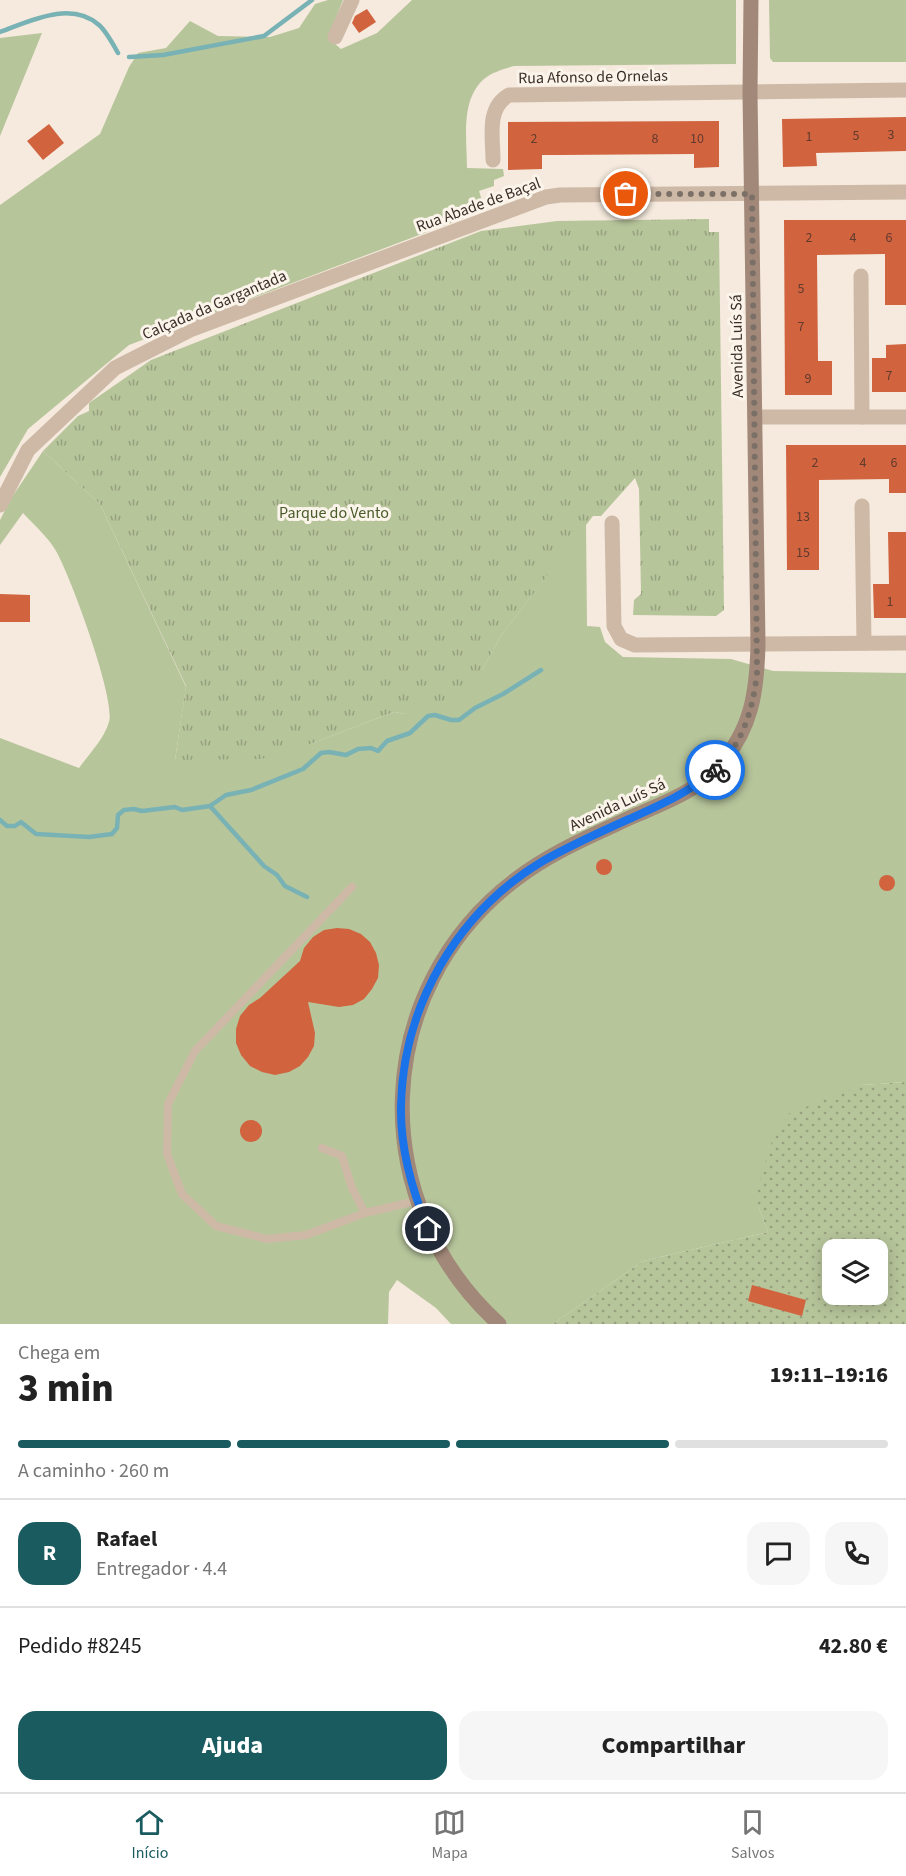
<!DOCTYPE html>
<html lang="pt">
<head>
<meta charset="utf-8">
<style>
  :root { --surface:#fff; --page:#f6f6f6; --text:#222; --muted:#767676; --line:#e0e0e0; --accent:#1a5b60 }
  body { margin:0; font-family:"Source Sans 3",sans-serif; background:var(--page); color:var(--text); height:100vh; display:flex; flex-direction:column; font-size:22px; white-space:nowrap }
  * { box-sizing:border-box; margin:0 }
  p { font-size:20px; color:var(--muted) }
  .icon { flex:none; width:33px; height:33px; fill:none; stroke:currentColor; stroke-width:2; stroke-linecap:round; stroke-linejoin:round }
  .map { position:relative; height:1324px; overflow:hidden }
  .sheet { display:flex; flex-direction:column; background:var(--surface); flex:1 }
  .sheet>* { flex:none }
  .fabs { position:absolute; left:822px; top:1239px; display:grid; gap:12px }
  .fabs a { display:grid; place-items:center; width:66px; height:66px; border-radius:12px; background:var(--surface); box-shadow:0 3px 15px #0003; font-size:30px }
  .pin { position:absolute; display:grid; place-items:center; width:51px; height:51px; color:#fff; margin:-26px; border:3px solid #fff; border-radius:50%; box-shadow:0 2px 6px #0007 }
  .courier { position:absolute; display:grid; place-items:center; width:60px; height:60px; margin:-30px; border:4px solid #1a73e8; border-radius:50%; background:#fff; color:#222; box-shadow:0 2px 8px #0007 }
  .headline em { font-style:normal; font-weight:800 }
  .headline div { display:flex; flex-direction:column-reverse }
  .headline { display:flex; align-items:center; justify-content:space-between; height:102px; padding:0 18px }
  h1 { font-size:39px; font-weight:800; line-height:45px }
  .bar { display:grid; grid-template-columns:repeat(4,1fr); gap:9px 6px; align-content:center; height:72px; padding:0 18px }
  .bar i { height:8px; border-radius:4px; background:var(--line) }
  .bar .current { background:var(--accent) }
  .bar p { grid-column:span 4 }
  .line { display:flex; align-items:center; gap:15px; padding:0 18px; border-top:2px solid var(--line) }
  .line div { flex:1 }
  .round { display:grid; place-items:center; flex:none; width:63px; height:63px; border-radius:18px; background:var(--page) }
  .action { display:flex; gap:12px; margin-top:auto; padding:12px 18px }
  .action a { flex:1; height:69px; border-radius:18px; background:var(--accent); color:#fff; font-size:24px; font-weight:800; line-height:69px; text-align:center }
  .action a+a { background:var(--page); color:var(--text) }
  .tab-bar { display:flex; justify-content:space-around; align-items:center; height:84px; border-top:2px solid var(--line); background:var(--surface); font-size:16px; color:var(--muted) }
  .tab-bar a { display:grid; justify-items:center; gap:3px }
  .tab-bar .current { color:var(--accent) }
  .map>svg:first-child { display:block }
  .grass { fill:#b7c59b }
  .park { fill:url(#park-tufts) }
  .garden { fill:url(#garden-dots); fill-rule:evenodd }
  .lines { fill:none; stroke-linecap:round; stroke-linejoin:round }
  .stream { stroke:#79b2b5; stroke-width:4.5 }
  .building { fill:#d1633f }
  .lane { stroke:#ceb9a7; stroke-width:8 }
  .street { stroke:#ceb9a7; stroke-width:15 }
  .secondary { stroke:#a28878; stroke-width:15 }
  .done { stroke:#7b7067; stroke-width:6; stroke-dasharray:0 10.8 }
  .route { stroke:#1a73e8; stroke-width:8 }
  .labels { text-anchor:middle; stroke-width:6; stroke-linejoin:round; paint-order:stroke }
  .number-label { font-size:14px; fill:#603b2e }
  .street-label { font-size:16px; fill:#3a2e28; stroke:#fbf4ea }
  .park-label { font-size:16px; fill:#495b2a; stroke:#fbf4ea }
</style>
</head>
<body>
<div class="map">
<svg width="906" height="1324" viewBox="0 0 906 1324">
  <defs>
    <pattern id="park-tufts" width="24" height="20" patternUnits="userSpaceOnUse" patternTransform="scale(1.5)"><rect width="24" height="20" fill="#b7c59b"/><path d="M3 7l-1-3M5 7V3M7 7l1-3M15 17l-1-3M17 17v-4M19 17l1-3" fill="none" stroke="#96a07e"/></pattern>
    <pattern id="garden-dots" width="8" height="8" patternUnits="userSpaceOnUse" patternTransform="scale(1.5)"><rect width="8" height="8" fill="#b7c59b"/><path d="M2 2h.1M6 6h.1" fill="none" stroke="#96a07e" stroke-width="1.8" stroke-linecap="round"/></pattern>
  </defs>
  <rect width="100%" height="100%" fill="#f5eadd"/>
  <!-- grass -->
  <g class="grass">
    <path d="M328,0h15l-15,38 13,11 36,-16 35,-33h324v64l-222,2c-10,3 -22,6 -30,13 -24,21 -17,61 -17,89l36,1 1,7 -10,4v6l-15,5 6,19 -356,135 -101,84 -28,48v-272l100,-71 29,-67 9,-14 28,-5 24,-27 28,15 52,1 29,-9 16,-24z"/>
    <polygon points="769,0 906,0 906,62 773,62 770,58"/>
    <polygon points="42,33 0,136 0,38"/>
    <path d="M43,451l57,53 86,183 -11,73 138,-17 81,-31 11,2 78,-45 17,-32 86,-113 1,102 13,1 5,15 18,15 108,2 42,12 133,2v409l-44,3 -104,121 10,26 -125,29 -90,63h-102l-15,-16 -39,-28 -8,12 -1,32h-388v-586l79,30c10,-14 25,-29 30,-46 7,-23 -39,-147 -53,-171 -8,-14 -22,-26 -33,-38l-23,32v-25l12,-23z"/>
  </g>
  <!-- park -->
  <polygon class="park" points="709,219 709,232 719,232 724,610 716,616 633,615 634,600 641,594 639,489 635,478 601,516 593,516 500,637 483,669 459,696 405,714 394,712 313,743 261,759 175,760 186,686 100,504 43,451 78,416 89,411 89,403 151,360 481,231 557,221"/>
  <!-- garden -->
  <path class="garden" d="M906,1082v242h-353l90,-63 125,-29 -10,-26v-20l15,-48 15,-24 74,-29zM832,1250h46v44h-46z"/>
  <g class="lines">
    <!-- stream -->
    <g class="stream">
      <path d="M0,32c30,-11 71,-32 99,-7 7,6 14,19 19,28"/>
      <polyline points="129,57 163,55 264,36 312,0"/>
      <polyline points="210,806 264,866 277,875 285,886 307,897"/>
      <polyline points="0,820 7,826 15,826 21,822 36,834 89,837 112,834 117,828 118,815 124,810 134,809 142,811 175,807 182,810 210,806 226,795 251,790 303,769 321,753 329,752 346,755 358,749 371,748 378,751 387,741 410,733 428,716 435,715 451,720 459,720 475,708 503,694 541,670"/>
    </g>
  </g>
  <!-- building -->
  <g class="building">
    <polygon points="367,9 376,22 359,33 352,23 355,16"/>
    <polygon points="906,117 906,151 816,153 817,166 783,167 782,119"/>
    <polygon points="719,121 719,167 694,168 694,154 559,155 542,155 542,169 508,170 508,122"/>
    <polygon points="49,124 64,143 43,160 27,141"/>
    <polygon points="784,220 906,220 906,305 885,305 885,254 817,255 818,361 832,361 832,395 785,395"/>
    <polygon points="906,344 906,392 872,392 872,358 886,358 886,345"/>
    <polygon points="786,445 906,445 906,493 889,493 889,479 819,480 819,570 787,570"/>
    <polygon points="888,532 906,532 906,618 874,618 873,584 889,584"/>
    <polygon points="0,594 30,595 30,622 0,622"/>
    <circle cx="604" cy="867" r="8"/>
    <circle cx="887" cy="883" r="8"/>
    <polygon points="337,928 349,929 361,934 370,942 376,953 379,965 378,978 372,989 364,999 353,1005 339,1007 308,1002 315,1033 314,1046 308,1057 300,1066 289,1072 275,1075 262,1072 250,1066 241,1055 236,1043 236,1029 240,1016 249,1005 260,998 300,961 304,948 313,937 324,930"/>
    <circle cx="251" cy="1131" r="11"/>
    <polygon points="752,1285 806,1300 802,1316 748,1301"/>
  </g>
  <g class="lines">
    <!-- lane -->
    <g class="lane">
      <polyline points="352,887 195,1051 168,1104 167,1154 182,1194 216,1226 267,1239 306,1235 365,1213 416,1201"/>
      <polyline points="322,1148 342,1156 352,1188 365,1213"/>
    </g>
    <!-- street -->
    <g class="street">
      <polyline points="335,37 352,0"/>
      <path d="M493,160c0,-23 -7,-52 16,-65l397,-5"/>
      <polyline points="861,276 862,417"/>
      <polyline points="755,417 906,417"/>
      <polyline points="0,505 28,450 115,368 190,330 546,197 560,195 906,192"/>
      <polyline points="862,506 864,643"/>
      <polyline points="612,523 614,626 621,639 635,645 906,643"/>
    </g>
    <!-- secondary -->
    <path class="secondary" d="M499,1324c-134,-121 -129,-334 16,-444 36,-28 78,-45 119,-64 30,-13 63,-25 85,-50 33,-37 38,-75 39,-122l-8,-551 1,-93"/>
  </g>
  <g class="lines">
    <!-- done -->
    <path class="done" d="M626,194h126l5,479c-4,36 -14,71 -42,97"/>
    <!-- route -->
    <path class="route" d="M428,1229c-16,-39 -28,-80 -27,-123 2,-100 56,-194 142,-245 28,-16 57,-29 86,-42 31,-14 61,-27 86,-49"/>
  </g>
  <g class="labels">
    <!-- number labels -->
    <g class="number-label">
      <text x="891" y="139">3</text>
      <text x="856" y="140">5</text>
      <text x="809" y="141">1</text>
      <text x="534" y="143">2</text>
      <text x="655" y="143">8</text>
      <text x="697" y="143">10</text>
      <text x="809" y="242">2</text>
      <text x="853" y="242">4</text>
      <text x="889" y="242">6</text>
      <text x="801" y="293">5</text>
      <text x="801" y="331">7</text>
      <text x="889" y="380">7</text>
      <text x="808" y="383">9</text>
      <text x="815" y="467">2</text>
      <text x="863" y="467">4</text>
      <text x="894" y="467">6</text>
      <text x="803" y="521">13</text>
      <text x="803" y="557">15</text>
      <text x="890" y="606">1</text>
    </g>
    <!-- street labels -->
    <g class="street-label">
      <text transform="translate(593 76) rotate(-1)" y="6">Rua Afonso de Ornelas</text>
      <text transform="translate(478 204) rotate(-20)" y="6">Rua Abade de Baçal</text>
      <text transform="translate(214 304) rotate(-23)" y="6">Calçada da Gargantada</text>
      <text transform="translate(736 346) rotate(-91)" y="6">Avenida Luís Sá</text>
      <text transform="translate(617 804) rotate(-25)" y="6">Avenida Luís Sá</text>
    </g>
    <!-- park labels -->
    <g class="park-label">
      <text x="334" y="518">Parque do Vento</text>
    </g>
  </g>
</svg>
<div class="fabs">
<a><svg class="icon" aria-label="layers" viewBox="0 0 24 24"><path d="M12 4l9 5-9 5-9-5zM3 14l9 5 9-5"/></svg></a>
</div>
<div class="pin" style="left:626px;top:194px;background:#ea580c"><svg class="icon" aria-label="bag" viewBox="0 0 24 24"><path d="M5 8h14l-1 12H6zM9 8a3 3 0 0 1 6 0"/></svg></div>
<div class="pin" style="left:428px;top:1229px;background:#1f2937"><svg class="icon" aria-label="home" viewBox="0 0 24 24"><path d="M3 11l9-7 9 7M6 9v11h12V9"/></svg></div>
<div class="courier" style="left:715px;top:770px"><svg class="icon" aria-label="bike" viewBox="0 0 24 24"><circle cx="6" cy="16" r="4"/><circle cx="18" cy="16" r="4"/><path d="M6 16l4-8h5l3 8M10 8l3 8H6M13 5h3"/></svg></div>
</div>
<section class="sheet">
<div class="headline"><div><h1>3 min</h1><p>Chega em</p></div><em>19:11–19:16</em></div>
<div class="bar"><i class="current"></i><i class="current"></i><i class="current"></i><i></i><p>A caminho · 260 m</p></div>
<div class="line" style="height:108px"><b class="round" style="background:var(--accent);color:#fff">R</b><div><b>Rafael</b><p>Entregador · 4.4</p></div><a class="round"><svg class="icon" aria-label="chat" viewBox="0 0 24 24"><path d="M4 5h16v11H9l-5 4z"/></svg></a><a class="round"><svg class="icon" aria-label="phone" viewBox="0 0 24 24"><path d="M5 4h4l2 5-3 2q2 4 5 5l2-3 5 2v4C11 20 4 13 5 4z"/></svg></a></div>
<div class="line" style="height:78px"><div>Pedido #8245</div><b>42.80 €</b></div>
<div class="action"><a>Ajuda</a><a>Compartilhar</a></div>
</section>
<nav class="tab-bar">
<a class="current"><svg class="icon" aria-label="home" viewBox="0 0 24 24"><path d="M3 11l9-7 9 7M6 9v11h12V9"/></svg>Início</a>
<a><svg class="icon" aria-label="map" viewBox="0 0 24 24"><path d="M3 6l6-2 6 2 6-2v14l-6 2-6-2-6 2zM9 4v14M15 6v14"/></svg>Mapa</a>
<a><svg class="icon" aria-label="saved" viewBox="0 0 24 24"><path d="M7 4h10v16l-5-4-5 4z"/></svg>Salvos</a>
</nav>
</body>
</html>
